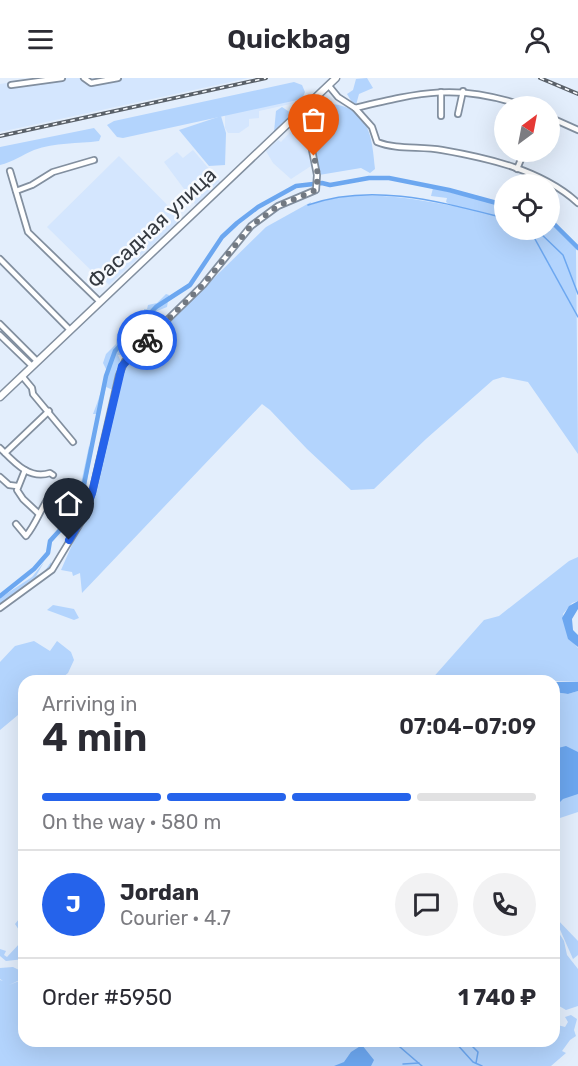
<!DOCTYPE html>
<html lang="en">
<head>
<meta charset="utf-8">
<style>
  :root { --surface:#fff; --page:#f2f2f3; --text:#2b2b33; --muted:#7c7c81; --line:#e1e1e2; --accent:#2563eb }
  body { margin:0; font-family:Rubik,sans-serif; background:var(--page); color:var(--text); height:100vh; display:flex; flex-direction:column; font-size:22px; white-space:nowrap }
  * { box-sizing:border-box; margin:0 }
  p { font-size:20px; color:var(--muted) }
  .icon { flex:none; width:33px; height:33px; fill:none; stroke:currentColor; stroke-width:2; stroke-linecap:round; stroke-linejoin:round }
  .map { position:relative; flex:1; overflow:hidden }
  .sheet { position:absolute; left:18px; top:597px; width:542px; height:372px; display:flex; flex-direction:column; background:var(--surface); border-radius:18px; box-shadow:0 6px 24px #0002 }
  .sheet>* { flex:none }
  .needle { width:39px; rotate:32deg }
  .fabs { position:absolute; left:494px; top:18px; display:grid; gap:12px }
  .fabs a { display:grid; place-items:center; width:66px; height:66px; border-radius:50%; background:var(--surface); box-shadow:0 6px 24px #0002; font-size:30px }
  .pin { position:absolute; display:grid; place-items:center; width:51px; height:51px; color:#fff; margin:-62px -26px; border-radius:50% 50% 50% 0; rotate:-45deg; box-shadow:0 0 6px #0007 }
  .pin .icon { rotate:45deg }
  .courier { position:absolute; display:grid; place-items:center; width:60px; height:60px; margin:-30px; border:4px solid #2563eb; border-radius:50%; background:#fff; color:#222; box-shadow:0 2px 8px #0007 }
  .summary em { font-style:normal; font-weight:600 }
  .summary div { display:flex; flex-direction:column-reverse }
  .summary { display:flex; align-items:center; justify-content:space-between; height:102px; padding:0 24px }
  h1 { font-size:39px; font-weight:600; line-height:45px }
  .bar { display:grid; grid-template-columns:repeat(4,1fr); gap:9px 6px; align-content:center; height:72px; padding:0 24px }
  .bar i { height:8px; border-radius:4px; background:var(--line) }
  .bar .selected { background:var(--accent) }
  .bar p { grid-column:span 4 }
  .line { display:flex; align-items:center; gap:15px; padding:0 24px; border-top:2px solid var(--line) }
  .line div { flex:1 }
  .round { display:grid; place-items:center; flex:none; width:63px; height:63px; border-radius:32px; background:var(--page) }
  header { display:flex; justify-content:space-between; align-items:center; height:78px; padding:0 24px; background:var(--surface); font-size:27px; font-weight:600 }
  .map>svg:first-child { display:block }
  .built { fill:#d4e6fe }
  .green { fill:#b3d4fd }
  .water { fill:#6ca7f0 }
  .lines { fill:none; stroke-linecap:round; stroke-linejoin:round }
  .stream { stroke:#6ca7f0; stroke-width:1.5 }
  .river { stroke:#6ca7f0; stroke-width:4.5 }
  .minor-casing { stroke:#828f9f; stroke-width:8 }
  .major-casing { stroke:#828f9f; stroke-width:9 }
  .minor { stroke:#fff; stroke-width:4.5 }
  .major { stroke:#fff; stroke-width:6 }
  .rail-casing { stroke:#5a6169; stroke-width:4 }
  .rail { stroke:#f7fafe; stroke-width:1.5; stroke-dasharray:4.5; stroke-linecap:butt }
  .done { stroke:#727982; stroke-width:6; stroke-dasharray:0 10.8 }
  .route { stroke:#2563eb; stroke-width:8 }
  .labels { text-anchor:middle; stroke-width:5; stroke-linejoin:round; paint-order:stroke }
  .street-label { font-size:21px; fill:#353a41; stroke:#f7fafe }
</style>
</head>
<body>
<header><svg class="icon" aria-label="menu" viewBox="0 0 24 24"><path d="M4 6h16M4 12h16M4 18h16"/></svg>Quickbag<svg class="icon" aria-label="person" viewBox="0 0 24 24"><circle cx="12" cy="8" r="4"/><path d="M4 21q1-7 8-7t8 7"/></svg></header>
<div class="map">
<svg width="578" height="988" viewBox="0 0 578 988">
  <rect width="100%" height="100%" fill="#e3eefc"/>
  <!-- built -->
  <g class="built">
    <polygon points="41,0 249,0 0,54 0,6"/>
    <polygon points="303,17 304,23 259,33 259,40 249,41 249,48 239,55 228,55 225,50 225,33"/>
    <polygon points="301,43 307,53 311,88 291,101 273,85 266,73 278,62 281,64"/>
    <polygon points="193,72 221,105 196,127 164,84 177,74 183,80"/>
    <polygon points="119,78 181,141 109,207 103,200 101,202 47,149"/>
  </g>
  <!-- green -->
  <g class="green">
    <polygon points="367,0 373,10 359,16 356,27 353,26 347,16 353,12 356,1"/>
    <polygon points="294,4 302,7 305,14 302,21 123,60 117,59 107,47 114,43"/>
    <path d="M332,26c38,4 40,34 43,65l-5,4 -9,-5 -42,7 -10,-61z"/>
    <polygon points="282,29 294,37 274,54 276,33"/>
    <polygon points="221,38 226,55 225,87 209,88 179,52"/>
    <path d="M94,50l7,8 -2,5c-21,3 -44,1 -65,9 -12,5 -21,12 -34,15v-18z"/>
    <path d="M433,110l71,18v24h45v-9l27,28 2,205 -50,-72 -25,-5 -10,3 -67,59 -52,50 -23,1 -44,-41 -37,-39 -8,-6 -180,189 -2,-20 -7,3 -1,-4 -11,-2 36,-82 5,-33 23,-90 141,-138 45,-25 -1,3c45,-17 96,-8 143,1l-7,-4 1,-4 -16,-2z"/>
    <path d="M166,216l3,1 -2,12 -10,4 -7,16 -5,-2 -15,18 2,4 -5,7 -9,1 4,9 -7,22 -2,4 -7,-3 -5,22 -4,5h-4c6,-15 10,-29 14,-43l-4,-8 3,-9 10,-10 1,-10 9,3 8,-9 -2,-7 12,-7v-5h3l1,-4 9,-2z"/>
    <polygon points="89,368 92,373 84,421 87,424 79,444 72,453 67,447 77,424"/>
    <polygon points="578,479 578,523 572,525 563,536 571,562 578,570 578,604 534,602 430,603 484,542 499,538 569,483"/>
    <polygon points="51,484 52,489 0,528 0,520 32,499 44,484 36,498 44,494"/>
    <polygon points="53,527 74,531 79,540 74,542 47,532"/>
    <polygon points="34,563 50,573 57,563 71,574 74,582 68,595 58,603 24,603 24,632 0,652 0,584 15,568"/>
    <polygon points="578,613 578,734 554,742 554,614 568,616"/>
    <polygon points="24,835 24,881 6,883 0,878 0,871 6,873 4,877 7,879 20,865 21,855 15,846"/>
    <polygon points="554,838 578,863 578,877 573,881"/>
    <polygon points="554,847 564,863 567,877 578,891 578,928 566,932 554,925"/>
    <polygon points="13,889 19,892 24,889 24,900 9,907 24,901 24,963 554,963 554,946 565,949 568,944 565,939 571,937 577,941 574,952 576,958 570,962 562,973 566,975 551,988 0,988 0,902 3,903 0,901 0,890"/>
  </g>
  <!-- water -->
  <g class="water">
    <polygon points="578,523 578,531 572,541 573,552 578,557 578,569 568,561 562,540 569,528"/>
    <polygon points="554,604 578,604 578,613 568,616 554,614"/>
    <polygon points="566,668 578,674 578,716 563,721 554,730 554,671"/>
    <polygon points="362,967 374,982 371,988 334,988 344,984 351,974"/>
  </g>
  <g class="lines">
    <!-- stream -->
    <g class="stream">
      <path d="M308,127c64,-23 133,-3 196,13"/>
      <polyline points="530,152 578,239"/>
      <polyline points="537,152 563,177 578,216"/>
      <polyline points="393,963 422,988"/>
      <polyline points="454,963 473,984 482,988"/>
      <polyline points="467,963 478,974 476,985"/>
      <polyline points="403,986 419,985"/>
    </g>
    <!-- river -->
    <g class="river">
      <polyline points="549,141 578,170"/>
      <polyline points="0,518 34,491 48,475 50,463 79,431 106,298 115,273 156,229 190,207 222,159 237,145 258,129 296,108 322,105 330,107 369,100 389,100 449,112 504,127"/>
    </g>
    <!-- minor casing -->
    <g class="minor-casing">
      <g id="minor">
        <polyline points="84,0 91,5 118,0"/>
        <polyline points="11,7 62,0"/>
        <path d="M329,8l9,11 17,11c66,-16 104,-25 169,-2"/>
        <path d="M355,30l17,19 5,15c20,8 44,4 65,8 46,8 100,20 136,53"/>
        <polyline points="458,36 463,13"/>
        <polyline points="441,38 441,14"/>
        <polyline points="549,39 578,52"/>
        <polyline points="517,91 524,74"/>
        <polyline points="10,93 28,154 99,223"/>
        <polyline points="16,113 32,107 53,94 94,82"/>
        <polyline points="0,181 69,251"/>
        <polyline points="0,246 37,283"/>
        <polyline points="0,257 32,288"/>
        <polyline points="22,298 32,310 33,316 73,364"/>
        <path d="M0,370c14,14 29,32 50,25l3,2"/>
        <polyline points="5,375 49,333"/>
        <polyline points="25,392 17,412 23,421 38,435"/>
        <polyline points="0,399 9,407 17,408"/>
        <path d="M16,446l10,12c10,-12 14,-26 23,-39l5,5"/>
        <polyline points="0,530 52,492 81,444 92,415 119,297 125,283 203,207 251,148 278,128 316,112 317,97 304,32"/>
      </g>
    </g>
    <!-- major casing -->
    <g class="major-casing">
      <polyline id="major" points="0,319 336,0"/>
    </g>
    <!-- minor -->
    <use href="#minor" class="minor"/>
    <!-- major -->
    <use href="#major" class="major"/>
    <!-- rail casing -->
    <g class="rail-casing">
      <g id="rail">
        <polyline points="540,0 578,16"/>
        <polyline points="0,58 266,0"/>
      </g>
    </g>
    <!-- rail -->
    <use href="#rail" class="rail"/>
  </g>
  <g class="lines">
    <!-- done -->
    <polyline class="done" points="147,262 203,207 251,148 278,128 316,112 318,97 314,78"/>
    <!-- route -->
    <polyline class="route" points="69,462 86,432 92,415 122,288 147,262"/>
  </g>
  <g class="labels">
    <!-- street labels -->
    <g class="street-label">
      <text transform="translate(152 150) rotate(-43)" y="7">Фасадная улица</text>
    </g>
  </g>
</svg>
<div class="fabs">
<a><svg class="needle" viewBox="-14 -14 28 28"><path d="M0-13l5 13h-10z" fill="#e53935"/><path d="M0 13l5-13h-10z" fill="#7c7c81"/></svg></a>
<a><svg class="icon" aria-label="locate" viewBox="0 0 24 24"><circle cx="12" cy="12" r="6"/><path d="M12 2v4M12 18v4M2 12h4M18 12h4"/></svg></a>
</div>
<div class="pin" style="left:314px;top:78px;background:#ea580c"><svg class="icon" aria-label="bag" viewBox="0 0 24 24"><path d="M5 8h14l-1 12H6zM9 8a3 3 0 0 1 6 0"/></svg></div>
<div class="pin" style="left:69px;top:462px;background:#1f2937"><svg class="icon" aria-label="home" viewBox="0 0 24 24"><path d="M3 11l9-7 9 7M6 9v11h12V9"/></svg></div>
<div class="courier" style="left:147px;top:262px"><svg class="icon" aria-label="bike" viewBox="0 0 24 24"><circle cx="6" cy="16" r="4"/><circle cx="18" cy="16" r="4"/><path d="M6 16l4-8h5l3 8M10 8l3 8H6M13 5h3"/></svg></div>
<section class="sheet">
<div class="summary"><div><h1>4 min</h1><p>Arriving in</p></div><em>07:04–07:09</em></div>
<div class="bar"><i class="selected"></i><i class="selected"></i><i class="selected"></i><i></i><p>On the way · 580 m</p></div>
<div class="line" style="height:108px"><b class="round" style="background:var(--accent);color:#fff">J</b><div><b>Jordan</b><p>Courier · 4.7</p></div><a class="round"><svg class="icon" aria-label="chat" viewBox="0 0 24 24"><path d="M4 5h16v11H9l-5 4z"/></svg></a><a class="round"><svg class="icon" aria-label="phone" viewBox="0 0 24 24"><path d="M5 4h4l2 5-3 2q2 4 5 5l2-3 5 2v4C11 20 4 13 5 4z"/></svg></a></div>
<div class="line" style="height:78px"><div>Order #5950</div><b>1 740 ₽</b></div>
</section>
</div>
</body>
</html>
